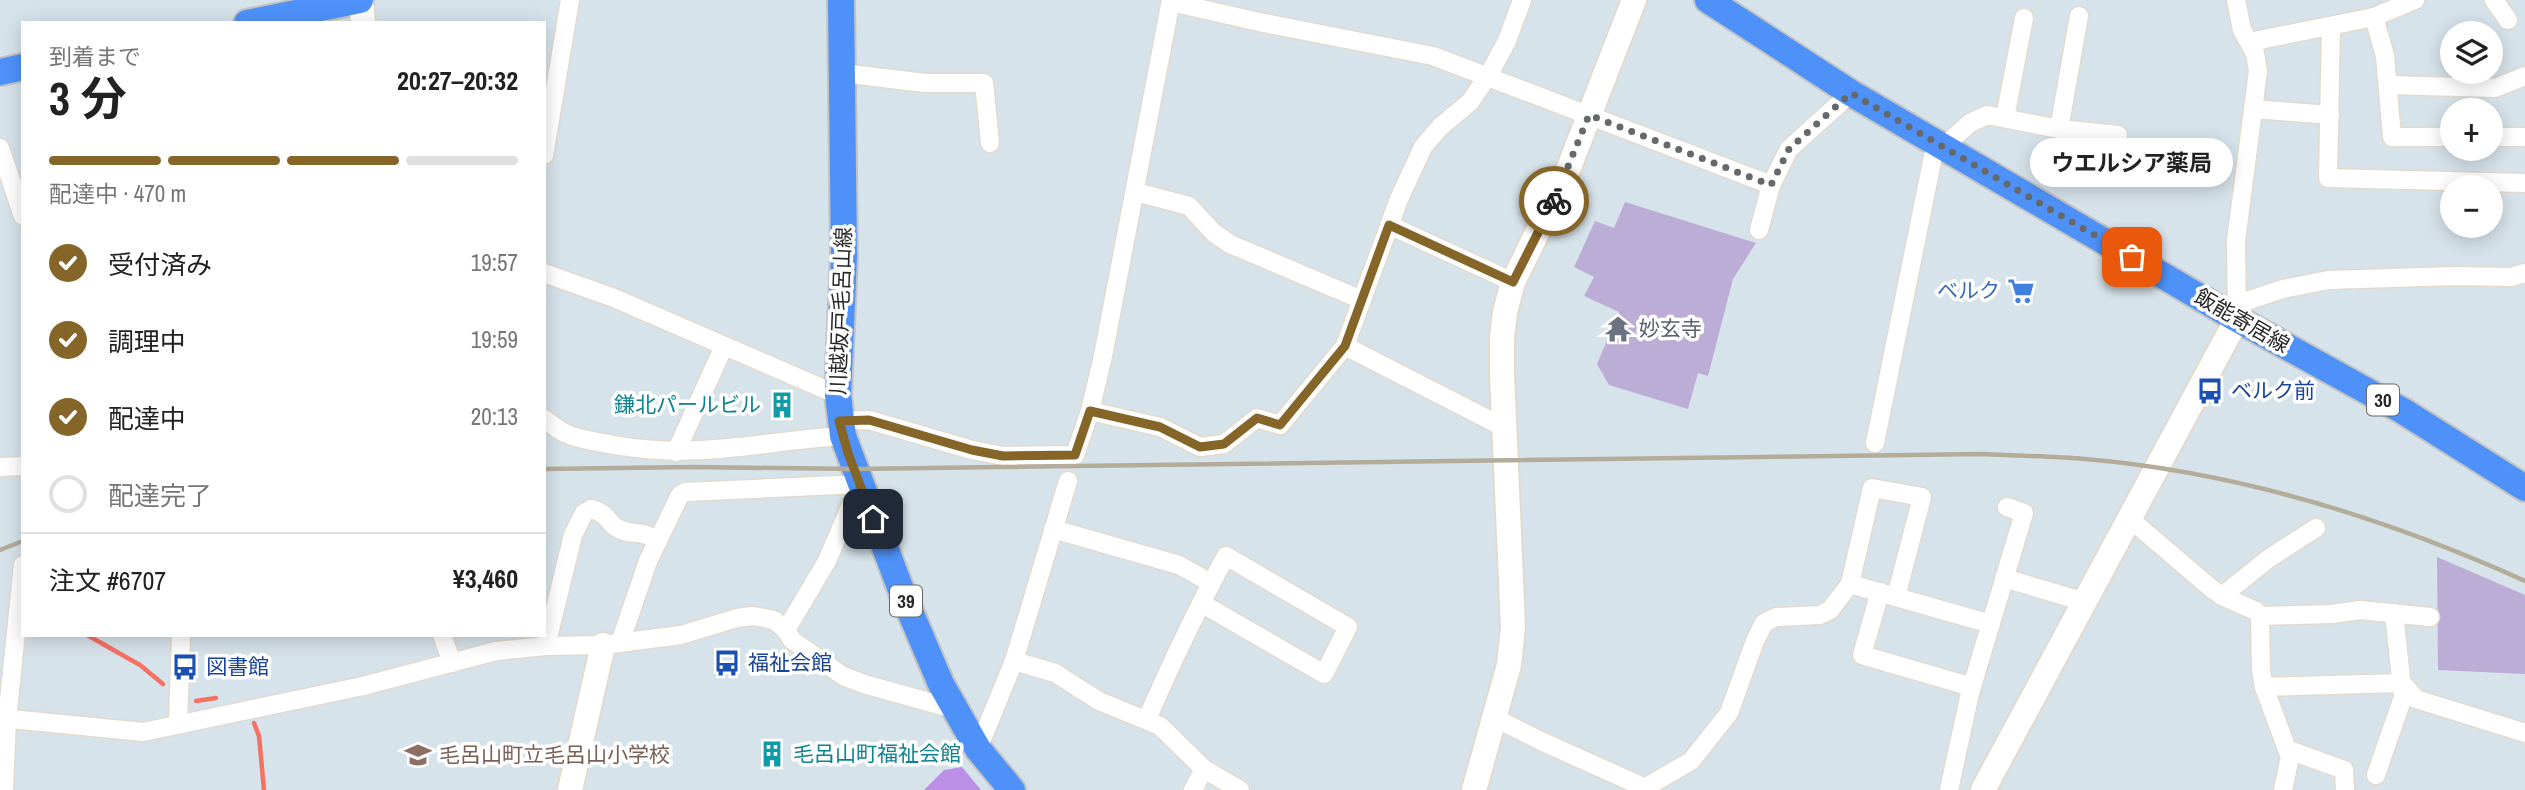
<!DOCTYPE html>
<html lang="ja">
<head>
<meta charset="utf-8">
<style>
  :root { --surface:#fff; --page:#f6f6f6; --text:#222; --muted:#767676; --line:#e0e0e0; --accent:#856528 }
  body { margin:0; font-family:"Archivo Narrow","Noto Sans JP",sans-serif; background:var(--page); color:var(--text); height:100vh; display:flex; flex-direction:column; font-size:26px; white-space:nowrap }
  * { box-sizing:border-box; margin:0 }
  p { font-size:23px; color:var(--muted) }
  .icon { flex:none; width:38px; height:38px; fill:none; stroke:currentColor; stroke-width:2; stroke-linecap:round; stroke-linejoin:round }
  .map { position:relative; flex:1; overflow:hidden }
  .sheet { position:absolute; left:21px; top:21px; width:525px; height:616px; display:flex; flex-direction:column; background:var(--surface); border-radius:0px; box-shadow:0 4px 18px #0003 }
  .sheet>* { flex:none }
  .tools { position:absolute; left:2440px; top:21px; display:grid; gap:14px }
  .tools a { display:grid; place-items:center; width:63px; height:63px; border-radius:50%; background:var(--surface); box-shadow:0 4px 18px #0003; font-size:35px }
  .pin { position:absolute; display:grid; place-items:center; width:60px; height:60px; color:#fff; margin:-30px; border-radius:14px; box-shadow:0 4px 10px #0006 }
  .courier { position:absolute; display:grid; place-items:center; width:70px; height:70px; margin:-35px; border:5px solid #856528; border-radius:50%; background:#fff; color:#222; box-shadow:0 2px 9px #0007 }
  .bubble { position:absolute; height:49px; border-radius:24px; background:var(--surface); box-shadow:0 4px 18px #0003; font-size:23px; font-weight:700; line-height:49px; text-align:center }
  .summary em { font-style:normal; font-weight:700 }
  .summary div { display:flex; flex-direction:column-reverse }
  .summary { display:flex; align-items:center; justify-content:space-between; height:119px; padding:0 28px }
  h1 { font-size:46px; font-weight:700; line-height:52px }
  .bar { display:grid; grid-template-columns:repeat(4,1fr); gap:10px 7px; align-content:center; height:84px; padding:0 28px }
  .bar i { height:9px; border-radius:5px; background:var(--line) }
  .bar .selected { background:var(--accent) }
  .bar p { grid-column:span 4 }
  .line { display:flex; align-items:center; gap:18px; padding:0 28px; border-top:2px solid var(--line) }
  .line div { flex:1 }
  ol { padding:0 28px; list-style:none }
  li { display:flex; align-items:center; gap:21px; height:77px }
  li p { margin-inline-start:auto }
  li .icon { padding:7px; border-radius:50%; background:var(--accent); color:#fff; stroke-width:4 }
  li:last-child { color:var(--muted) }
  li i { width:38px; height:38px; border:4px solid var(--line); border-radius:50% }
  .map>svg:first-child { display:block }
  .green { fill:#bb8fe6 }
  .cemetery { fill:#bcadd6 }
  .lines { fill:none; stroke-linecap:round; stroke-linejoin:round }
  .stream { stroke:#f67162; stroke-width:4.5 }
  .street-casing { stroke:#e2dacd; stroke-width:21 }
  .secondary-casing { stroke:#e2dacd; stroke-width:28 }
  .primary-casing { stroke:#c3c3c3; stroke-width:30 }
  .street { stroke:#fff; stroke-width:18 }
  .secondary { stroke:#fff; stroke-width:24 }
  .primary { stroke:#4e92f9; stroke-width:26 }
  .rail { stroke:#b3ac9a; stroke-width:4.5 }
  .done { stroke:#65696c; stroke-width:7; stroke-dasharray:0 12.6 }
  .route { stroke:#856528; stroke-width:9 }
  .labels { text-anchor:middle; stroke-width:7; stroke-linejoin:round; paint-order:stroke }
  .shield { fill:#fff; stroke:#686868; stroke-width:2 }
  .shield-label { font-size:19px; font-weight:bold; fill:#272727 }
  .shop-label { font-size:21px; fill:#366cbe; stroke:#fff; text-anchor:end }
  .street-label { font-size:21px; fill:#272727; stroke:#fff }
  .worship-label { font-size:21px; fill:#5b616d; stroke:#fff; text-anchor:start }
  .transit-label { font-size:21px; fill:#164399; stroke:#fff; text-anchor:start }
  .culture-label { font-size:21px; fill:#0d838f; stroke:#fff; text-anchor:end }
  .education-label { font-size:21px; fill:#785e54; stroke:#fff; text-anchor:start }
</style>
</head>
<body>
<div class="map">
<svg width="2525" height="790" viewBox="0 0 2525 790">
  <rect width="100%" height="100%" fill="#d7e3eb"/>
  <!-- green -->
  <polygon class="green" points="962,767 981,790 924,790 944,770"/>
  <!-- cemetery -->
  <g class="cemetery">
    <polygon points="1625,202 1756,243 1733,279 1708,376 1698,373 1688,409 1609,385 1597,364 1619,312 1584,296 1594,277 1574,267 1595,221 1614,228"/>
    <polygon points="2437,557 2525,595 2525,674 2438,670"/>
  </g>
  <g class="lines">
    <!-- stream -->
    <g class="stream">
      <polyline points="87,635 140,665 163,684"/>
      <polyline points="196,701 216,698"/>
      <polyline points="254,723 259,736 264,790"/>
    </g>
    <!-- street casing -->
    <g class="street-casing">
      <g id="street">
        <polyline points="2236,0 2242,30 2255,53 2258,71 2236,241 2237,319"/>
        <polyline points="2494,0 2508,20"/>
        <polyline points="1171,2 1259,22 1433,56 1771,185"/>
        <polyline points="2374,17 2385,56 2392,137 2452,137"/>
        <polyline points="2331,27 2328,178 2525,183"/>
        <polyline points="2249,42 2374,17 2415,0"/>
        <polyline points="842,73 925,83 984,83 990,143"/>
        <polyline points="2389,85 2495,88 2525,76"/>
        <polyline points="2254,109 2330,115"/>
        <polyline points="2005,118 2024,18"/>
        <polyline points="2059,129 2079,16"/>
        <polyline points="2490,137 2525,137"/>
        <polyline points="1944,146 1970,123 1987,115 2059,129 2118,135"/>
        <polyline points="0,148 23,216"/>
        <polyline points="544,155 570,0"/>
        <polyline points="1136,192 1189,206 1214,233 1230,244 1362,300"/>
        <polyline points="1389,225 1513,282"/>
        <polyline points="1759,230 1771,185 1789,149 1851,93"/>
        <polyline points="544,273 614,298 838,395"/>
        <polyline points="2237,304 2283,289 2328,280 2454,276 2511,277 2525,273"/>
        <polyline points="1345,346 1505,428"/>
        <polyline points="1090,411 1160,427 1200,447 1224,444 1257,418 1280,425 1345,346 1399,199 1423,147 1440,127 1470,102 1488,76 1507,41 1522,0"/>
        <path d="M544,419c8,5 15,12 23,15 14,6 31,8 47,11 83,15 147,-4 229,-9"/>
        <polyline points="839,421 869,420 972,450 1003,456 1075,455 1090,411 1103,356 1171,0"/>
        <polyline points="1875,443 1936,142"/>
        <polyline points="676,452 724,346"/>
        <polyline points="0,467 23,466"/>
        <polyline points="2130,519 2212,589 2222,596 2256,611 2260,616 2261,670 2264,687 2290,757 2283,790"/>
        <polyline points="1053,529 1179,565 1211,583"/>
        <polyline points="2004,578 2085,602"/>
        <polyline points="1880,592 1862,655 1972,687"/>
        <polyline points="2222,596 2268,559 2316,528"/>
        <polyline points="1896,597 1922,497 1872,488 1850,584 1991,624"/>
        <polyline points="2260,616 2332,614 2360,610 2430,617"/>
        <polyline points="442,635 452,663"/>
        <polyline points="620,643 648,561 680,495 685,492 860,484 827,561 786,630"/>
        <path d="M546,646l27,-111 11,-22 7,-4c20,5 15,14 28,20 13,7 23,0 39,12"/>
        <polyline points="1014,661 1055,673 1099,701 1160,726 1204,769 1240,790"/>
        <polyline points="2264,687 2402,683 2416,699 2525,733"/>
        <polyline points="0,718 143,732 363,686 496,651 546,646 603,645 681,635 737,618 753,616 774,620 786,630 792,640 843,676 864,684 954,709"/>
        <polyline points="1495,718 1543,742 1650,790"/>
        <path d="M1147,719c24,-55 50,-110 79,-163l122,71 -24,47 -123,-71"/>
        <polyline points="178,723 181,635"/>
        <polyline points="978,749 1014,661 1068,481"/>
        <polyline points="2289,750 2344,770 2345,790"/>
        <polyline points="2376,775 2403,697 2394,613"/>
        <polyline points="1646,787 1691,761 1729,713 1755,641 1764,623 1776,617 1820,615 1830,610 1850,584"/>
        <polyline points="4,790 7,719 23,565"/>
        <polyline points="1193,790 1204,769"/>
        <polyline points="1949,790 1970,693 2024,513 2007,507"/>
      </g>
    </g>
    <!-- secondary casing -->
    <g class="secondary-casing">
      <g id="secondary">
        <polyline points="361,0 363,23"/>
        <polyline points="570,790 603,645"/>
        <polyline points="1474,790 1509,665 1513,627 1502,374 1502,337 1505,312 1513,282 1568,170 1634,0"/>
        <polyline points="1983,790 2237,319"/>
      </g>
    </g>
    <!-- primary casing -->
    <g class="primary-casing">
      <g id="primary">
        <polyline points="841,0 844,256 838,395 843,436 903,595 941,684 978,749 1012,790"/>
        <polyline points="1708,0 1851,93 2237,319 2403,411 2525,488"/>
        <polyline points="247,23 360,0"/>
        <polyline points="0,72 23,67"/>
      </g>
    </g>
    <!-- street -->
    <use href="#street" class="street"/>
    <!-- secondary -->
    <use href="#secondary" class="secondary"/>
    <!-- primary -->
    <use href="#primary" class="primary"/>
    <!-- rail -->
    <g class="rail">
      <path d="M544,469l149,-2 161,2 1129,-15c34,2 68,2 102,5 153,13 301,59 440,122"/>
      <polyline points="0,550 23,541"/>
    </g>
  </g>
  <g class="lines">
    <!-- done -->
    <polyline class="done" points="1554,201 1589,115 1771,185 1789,149 1851,93 2132,257"/>
    <!-- route -->
    <polyline class="route" points="873,519 848,453 839,421 869,420 972,450 1003,456 1075,455 1090,411 1160,427 1200,447 1224,444 1257,418 1280,425 1345,346 1389,225 1513,282 1554,201"/>
  </g>
  <!-- icons -->
  <defs>
    <g id="supermarket-bare" transform="scale(2.1)"><path d="M-6-5.5h2.5l.6 2H6L4.5 2H-2.5L-4.4-4H-6ZM-1.5 3.2a1.3 1.3 0 1 0 .1 0ZM3 3.2a1.3 1.3 0 1 0 .1 0Z" fill="#3f7fe0" stroke="#fff" stroke-width="2.5" paint-order="stroke"/></g>
    <g id="temple-bare" transform="scale(2.1)"><path d="M0-6L5-2H3V0L6.5 2.5H4V6H1.5V3h-3V6H-4V2.5H-6.5L-3 0V-2H-5Z" fill="#6b7280" stroke="#fff" stroke-width="2.5" paint-order="stroke"/></g>
    <g id="bus-bare" transform="scale(2.1)"><path d="M-5-6H5V4H4V6H2V4H-2V6H-4V4H-5ZM-3.5-4V0h7V-4ZM-3.5 1.2v1.5H-2V1.2ZM2 1.2v1.5H3.5V1.2Z" fill="#1a4fb4" stroke="#fff" stroke-width="2.5" paint-order="stroke"/></g>
    <g id="building-bare" transform="scale(2.1)"><path d="M-4-6H4V6H1V3H-1V6H-4ZM-2.5-4.3h1.7v1.8h-1.7ZM.8-4.3h1.7v1.8H.8ZM-2.5-1h1.7V.8h-1.7ZM.8-1h1.7V.8H.8Z" fill="#0f9aa8" stroke="#fff" stroke-width="2.5" paint-order="stroke"/></g>
    <g id="school-bare" transform="scale(2.1)"><path d="M0-5L7-2L0 1L-7-2ZM-4 1L0 2.5L4 1V4Q0 6-4 4Z" fill="#8d6e63" stroke="#fff" stroke-width="2.5" paint-order="stroke"/></g>
  </defs>
  <g fill-rule="evenodd">
    <use href="#supermarket-bare" x="2021" y="291"/>
    <use href="#temple-bare" x="1618" y="329"/>
    <use href="#bus-bare" x="2210" y="391"/>
    <use href="#building-bare" x="782" y="405"/>
    <use href="#bus-bare" x="727" y="663"/>
    <use href="#bus-bare" x="185" y="667"/>
    <use href="#building-bare" x="772" y="754"/>
    <use href="#school-bare" x="418" y="755"/>
  </g>
  <g class="labels">
    <!-- shield labels -->
    <g class="shield">
      <rect x="2367" y="384.5" width="32" height="31" rx="5"/>
      <rect x="890" y="585.5" width="32" height="31" rx="5"/>
    </g>
    <g class="shield-label">
      <text x="2383" y="407">30</text>
      <text x="906" y="608">39</text>
    </g>
    <!-- shop labels -->
    <g class="shop-label">
      <text x="2000" y="298">ベルク</text>
    </g>
    <!-- street labels -->
    <g class="street-label">
      <text transform="translate(841 311) rotate(-88)" y="7">川越坂戸毛呂山線</text>
      <text transform="translate(2242 321) rotate(30)" y="7">飯能寄居線</text>
    </g>
    <!-- worship labels -->
    <g class="worship-label">
      <text x="1639" y="336">妙玄寺</text>
    </g>
    <!-- transit labels -->
    <g class="transit-label">
      <text x="2231" y="398">ベルク前</text>
      <text x="748" y="670">福祉会館</text>
      <text x="206" y="674">図書館</text>
    </g>
    <!-- culture labels -->
    <g class="culture-label">
      <text x="761" y="412">鎌北パールビル</text>
      <text x="793" y="761" text-anchor="start">毛呂山町福祉会館</text>
    </g>
    <!-- education labels -->
    <g class="education-label">
      <text x="439" y="762">毛呂山町立毛呂山小学校</text>
    </g>
  </g>
</svg>
<div class="tools">
<a><svg class="icon" aria-label="layers" viewBox="0 0 24 24"><path d="M12 4l9 5-9 5-9-5zM3 14l9 5 9-5"/></svg></a>
<a>+</a>
<a>−</a>
</div>
<div class="pin" style="left:2132px;top:257px;background:#ea580c"><svg class="icon" aria-label="bag" viewBox="0 0 24 24"><path d="M5 8h14l-1 12H6zM9 8a3 3 0 0 1 6 0"/></svg></div>
<div class="pin" style="left:873px;top:519px;background:#1f2937"><svg class="icon" aria-label="home" viewBox="0 0 24 24"><path d="M3 11l9-7 9 7M6 9v11h12V9"/></svg></div>
<div class="courier" style="left:1554px;top:201px"><svg class="icon" aria-label="bike" viewBox="0 0 24 24"><circle cx="6" cy="16" r="4"/><circle cx="18" cy="16" r="4"/><path d="M6 16l4-8h5l3 8M10 8l3 8H6M13 5h3"/></svg></div>
<div class="bubble" style="left:2030px;top:138px;width:203px">ウエルシア薬局</div>
<section class="sheet">
<div class="summary"><div><h1>3 分</h1><p>到着まで</p></div><em>20:27–20:32</em></div>
<div class="bar"><i class="selected"></i><i class="selected"></i><i class="selected"></i><i></i><p>配達中 · 470 m</p></div>
<ol>
<li><svg class="icon" aria-label="check" viewBox="0 0 24 24"><path d="M5 12l5 5 9-10"/></svg>受付済み<p>19:57</p></li>
<li><svg class="icon" aria-label="check" viewBox="0 0 24 24"><path d="M5 12l5 5 9-10"/></svg>調理中<p>19:59</p></li>
<li><svg class="icon" aria-label="check" viewBox="0 0 24 24"><path d="M5 12l5 5 9-10"/></svg>配達中<p>20:13</p></li>
<li><i></i>配達完了</li>
</ol>
<div class="line" style="height:91px"><div>注文 #6707</div><b>¥3,460</b></div>
</section>
</div>
</body>
</html>
